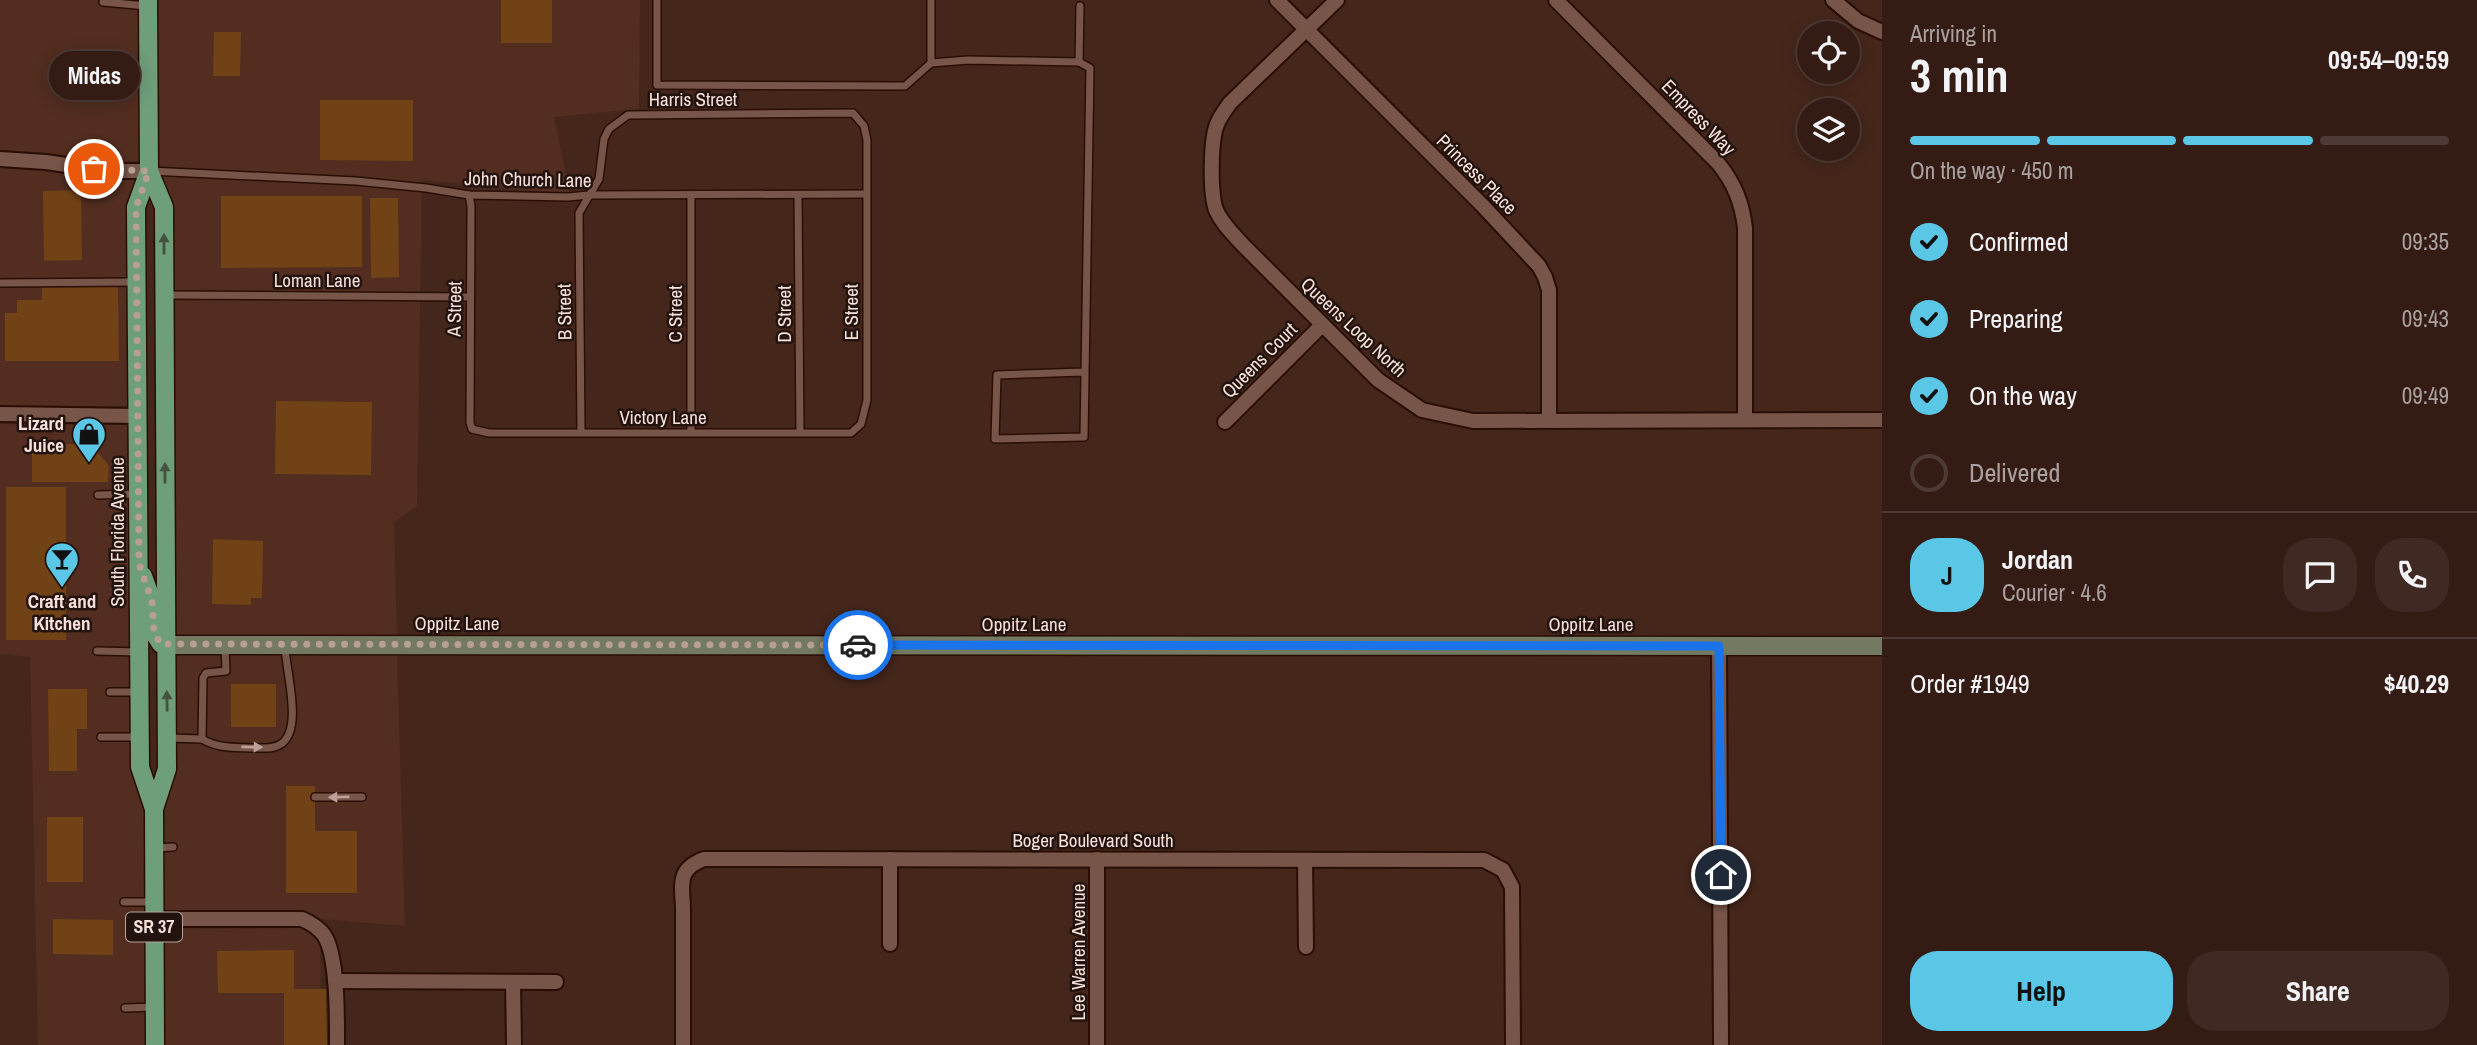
<!DOCTYPE html>
<html lang="en">
<head>
<meta charset="utf-8">
<style>
  :root { --surface:#341c14; --page:#3f2922; --text:#f1f3f6; --muted:#a9a1a0; --line:#4e3a34; --accent:#5bc7e7 }
  body { margin:0; font-family:"Archivo Narrow",sans-serif; background:var(--page); color:var(--text); height:100vh; display:flex; flex-direction:column; font-size:26px; white-space:nowrap }
  * { box-sizing:border-box; margin:0 }
  p { font-size:23px; color:var(--muted) }
  .icon { flex:none; width:38px; height:38px; fill:none; stroke:currentColor; stroke-width:2; stroke-linecap:round; stroke-linejoin:round }
  .map { position:relative; flex:1; overflow:hidden }
  .panel { display:flex; flex-direction:column; background:var(--surface); width:595px }
  .panel>* { flex:none }
  .fabs { position:absolute; left:1797px; top:21px; display:grid; gap:14px }
  .fabs a { display:grid; place-items:center; width:63px; height:63px; border-radius:50%; background:var(--surface); box-shadow:0 4px 18px #0003,0 0 0 2px var(--line); font-size:35px }
  .pin { position:absolute; display:grid; place-items:center; width:60px; height:60px; color:#fff; margin:-30px; border:4px solid #fff; border-radius:50%; box-shadow:0 2px 7px #0007 }
  .courier { position:absolute; display:grid; place-items:center; width:70px; height:70px; margin:-35px; border:5px solid #1a73e8; border-radius:50%; background:#fff; color:#222; box-shadow:0 2px 9px #0007 }
  .bubble { position:absolute; height:49px; border-radius:24px; background:var(--surface); box-shadow:0 4px 18px #0003,0 0 0 2px var(--line); font-size:23px; font-weight:800; line-height:49px; text-align:center }
  .summary em { font-style:normal; font-weight:800 }
  .summary div { display:flex; flex-direction:column-reverse }
  .summary { display:flex; align-items:center; justify-content:space-between; height:119px; padding:0 28px }
  h1 { font-size:46px; font-weight:800; line-height:52px }
  .bar { display:grid; grid-template-columns:repeat(4,1fr); gap:10px 7px; align-content:center; height:84px; padding:0 28px }
  .bar i { height:9px; border-radius:5px; background:var(--line) }
  .bar .on { background:var(--accent) }
  .bar p { grid-column:span 4 }
  .line { display:flex; align-items:center; gap:18px; padding:0 28px; border-top:2px solid var(--line) }
  .line div { flex:1 }
  .round { display:grid; place-items:center; flex:none; width:74px; height:74px; border-radius:28px; background:var(--page) }
  ol { padding:0 28px; list-style:none }
  li { display:flex; align-items:center; gap:21px; height:77px }
  li p { margin-inline-start:auto }
  li .icon { padding:7px; border-radius:50%; background:var(--accent); color:#111; stroke-width:4 }
  li:last-child { color:var(--muted) }
  li i { width:38px; height:38px; border:4px solid var(--line); border-radius:50% }
  .cta { display:flex; gap:14px; margin-top:auto; padding:14px 28px }
  .cta a { flex:1; height:80px; border-radius:28px; background:var(--accent); color:#111; font-size:28px; font-weight:800; line-height:80px; text-align:center }
  .cta a+a { background:var(--page); color:var(--text) }
  main { display:flex; flex:1; min-height:0 }
  .map>svg:first-child { display:block }
  .built { fill:#522d20 }
  .building { fill:#714216 }
  .lines { fill:none; stroke-linecap:round; stroke-linejoin:round }
  .lane-casing { stroke:#2a0e04; stroke-width:10 }
  .street-casing { stroke:#2a0e04; stroke-width:18 }
  .secondary-casing { stroke:#2a0e04; stroke-width:21 }
  .primary-casing { stroke:#2a0e04; stroke-width:21 }
  .lane { stroke:#785549; stroke-width:7 }
  .street { stroke:#785549; stroke-width:14 }
  .secondary { stroke:#747a62; stroke-width:18 }
  .primary { stroke:#6f9e7b; stroke-width:18 }
  .oneway { fill:#45523f }
  .oneway2 { fill:#bda198 }
  .done { stroke:#b89f96; stroke-width:7; stroke-dasharray:0 12.6 }
  .route { stroke:#1a73e8; stroke-width:9 }
  .labels { text-anchor:middle; stroke-width:5; stroke-linejoin:round; paint-order:stroke }
  .shield { fill:#22130e; stroke:#b6a29c; stroke-width:2 }
  .shield-label { font-size:18px; font-weight:bold; fill:#f6e0d9 }
  .street-label { font-size:19px; fill:#f6e0d9; stroke:#22130e }
  .poi-label { font-size:19px; font-weight:bold; fill:#f6e0d9; stroke:#22130e; text-anchor:end }
</style>
</head>
<body>
<main>
<div class="map">
<svg width="1882" height="1045" viewBox="0 0 1882 1045">
  <rect width="100%" height="100%" fill="#45261b"/>
  <!-- built -->
  <g class="built">
    <polygon points="0,0 140,0 141,161 108,162 46,153 0,150"/>
    <polygon points="157,0 640,0 639,109 554,117 570,194 422,180 417,506 394,522 397,635 174,636 172,213 174,211 172,198 169,197 158,171 160,166 157,165"/>
    <polygon points="0,168 45,171 106,180 137,180 131,197 128,198 126,211 128,213 129,406 0,406"/>
    <polygon points="0,424 129,425 130,558 128,559 130,566 132,761 129,762 132,776 134,777 145,809 144,814 146,815 146,1045 38,1045 30,657 0,654"/>
    <polygon points="175,654 397,654 405,926 321,919 302,910 163,910 162,815 165,814 163,809 173,778 176,778 178,764 176,763"/>
    <polygon points="301,928 308,931 320,945 322,1045 163,1045 163,929"/>
  </g>
  <!-- building -->
  <g class="building">
    <rect x="501" y="0" width="51" height="43"/>
    <polygon points="214,32 241,32 240,76 213,76"/>
    <polygon points="320,100 413,100 413,161 320,160"/>
    <polygon points="81,190 82,260 44,261 43,191"/>
    <polygon points="221,196 362,196 362,267 221,268"/>
    <polygon points="370,198 398,198 399,277 371,278"/>
    <polygon points="42,287 118,287 119,361 5,361 5,313 17,313 17,300 42,300"/>
    <polygon points="276,401 372,402 371,475 275,474"/>
    <polygon points="32,444 91,444 109,466 108,482 32,482"/>
    <rect x="6" y="487" width="60" height="153"/>
    <polygon points="213,539 263,541 262,598 251,598 251,605 212,604"/>
    <rect x="231" y="684" width="45" height="43"/>
    <polygon points="48,689 87,689 87,729 77,729 77,771 49,771"/>
    <polygon points="286,786 315,786 315,831 357,831 357,893 286,893"/>
    <rect x="47" y="817" width="36" height="65"/>
    <polygon points="53,919 113,920 113,955 53,954"/>
    <polygon points="294,950 294,989 326,989 327,1045 284,1045 284,993 218,993 217,951"/>
  </g>
  <g class="lines">
    <!-- lane casing -->
    <g class="lane-casing">
      <g id="lane">
        <polyline points="657,0 657,85 905,86 931,63 968,60 1079,62 1080,6"/>
        <polyline points="103,2 147,6"/>
        <polyline points="1079,62 1090,68 1084,437 995,439 997,375 1083,372"/>
        <polyline points="931,63 931,0"/>
        <polyline points="150,171 356,181 426,188 469,195 568,197 589,195 866,194"/>
        <polyline points="469,195 471,206 470,423 472,429 489,433 851,433 861,424 867,400 867,140 864,126 853,113 628,115 609,129 604,139 599,179 579,213 581,432"/>
        <polyline points="691,196 691,431"/>
        <polyline points="798,196 800,431"/>
        <polyline points="0,283 136,282"/>
        <polyline points="166,295 470,297"/>
        <polyline points="98,495 138,494"/>
        <path d="M225,645l1,26 -20,2 -3,5 -1,61c17,10 33,8 53,9 9,0 19,1 26,-4 23,-15 4,-75 4,-99"/>
        <polyline points="97,651 139,652"/>
        <polyline points="110,692 138,692"/>
        <polyline points="101,737 139,737"/>
        <polyline points="168,738 202,739"/>
        <polyline points="315,797 362,797"/>
        <polyline points="155,848 173,847"/>
        <polyline points="124,902 154,902"/>
        <polyline points="125,1008 154,1007"/>
      </g>
    </g>
    <!-- street casing -->
    <g class="street-casing">
      <g id="street">
        <polyline points="1277,0 1483,206 1539,266 1545,277 1549,290 1549,419"/>
        <path d="M1337,0l-107,103c-4,6 -9,12 -12,19 -8,16 -8,71 -2,88 6,14 17,24 27,35l135,135 44,30 51,11 409,-1"/>
        <path d="M1556,0l162,163c16,20 24,39 27,65v191"/>
        <polyline points="1833,0 1858,21 1882,32"/>
        <polyline points="0,159 46,162 107,171 149,171"/>
        <polyline points="0,414 138,416"/>
        <polyline points="1225,422 1321,326"/>
        <polyline points="1719,646 1721,1045"/>
        <polyline points="1097,859 1097,1045"/>
        <polyline points="1305,860 1306,947"/>
        <path d="M154,919h148c9,4 16,8 22,16 14,21 13,84 13,110"/>
        <polyline points="890,944 890,859"/>
        <polyline points="335,981 556,982"/>
        <polyline points="513,982 514,1045"/>
        <path d="M683,1045v-137c-1,-24 -6,-39 21,-49l780,1 19,10 9,17 1,158"/>
      </g>
    </g>
    <!-- secondary casing -->
    <g class="secondary-casing">
      <polyline id="secondary" points="166,645 1882,646"/>
    </g>
    <!-- primary casing -->
    <g class="primary-casing">
      <g id="primary">
        <polyline points="148,0 149,171 136,207 140,767 154,809 155,1045"/>
        <polyline points="149,171 164,207 167,769 154,809"/>
        <polyline points="143,576 152,601 154,633 161,644 166,645"/>
      </g>
    </g>
    <!-- lane -->
    <use href="#lane" class="lane"/>
    <!-- street -->
    <use href="#street" class="street"/>
    <!-- secondary -->
    <use href="#secondary" class="secondary"/>
    <!-- primary -->
    <use href="#primary" class="primary"/>
  </g>
  <!-- one-way arrows -->
  <defs><path id="oneway-solid" d="M-6-.8H1V-3.2L6.5 0L1 3.2V.8H-6Z" transform="scale(1.75)"/></defs>
  <g class="oneway">
    <use href="#oneway-solid" transform="translate(164 244) rotate(-90)"/>
    <use href="#oneway-solid" transform="translate(165 473) rotate(-90)"/>
    <use href="#oneway-solid" transform="translate(167 701) rotate(-91)"/>
  </g>
  <g class="oneway2">
    <use href="#oneway-solid" transform="translate(252 747) rotate(1)"/>
    <use href="#oneway-solid" transform="translate(339 797) rotate(179)"/>
  </g>
  <g class="lines">
    <!-- done -->
    <polyline class="done" points="94,169 149,171 136,207 139,564 152,601 154,633 161,644 858,645"/>
    <!-- route -->
    <polyline class="route" points="858,645 1719,646 1721,875"/>
  </g>
  <!-- icons -->
  <defs>
    <g id="shop-pin" transform="scale(1.75)"><path d="M0 17L-7.5 6A9.5 9.5 0 1 1 7.5 6Z" fill="#5bc7e7" stroke="#22130e"/><path d="M-5-2.5h2.3a2.7 3.5 0 0 1 5.4 0H5L5.5 6h-11ZM-1.5-2.5h3a1.5 2.3 0 0 0-3 0Z" fill="#111"/></g>
    <g id="bar-pin" transform="scale(1.75)"><path d="M0 17L-7.5 6A9.5 9.5 0 1 1 7.5 6Z" fill="#5bc7e7" stroke="#22130e"/><path d="M-6-5H6L.8 .8V4.5H3.5V6h-7V4.5H-.8V.8Z" fill="#111"/></g>
  </defs>
  <g fill-rule="evenodd">
    <use href="#shop-pin" x="89" y="434"/>
    <use href="#bar-pin" x="62" y="559"/>
  </g>
  <g class="labels">
    <!-- shield labels -->
    <rect class="shield" x="126" y="912.5" width="56" height="29" rx="5"/>
    <g class="shield-label">
      <text x="154" y="933">SR 37</text>
    </g>
    <!-- street labels -->
    <g class="street-label">
      <text x="693" y="106">Harris Street</text>
      <text transform="translate(1699 117) rotate(46)" y="7">Empress Way</text>
      <text transform="translate(1477 174) rotate(45)" y="7">Princess Place</text>
      <text transform="translate(528 179) rotate(1)" y="7">John Church Lane</text>
      <text x="317" y="287">Loman Lane</text>
      <text transform="translate(454 309) rotate(-89)" y="7">A Street</text>
      <text transform="translate(564 312) rotate(-91)" y="7">B Street</text>
      <text transform="translate(851 312) rotate(-90)" y="7">E Street</text>
      <text transform="translate(675 314) rotate(-90)" y="7">C Street</text>
      <text transform="translate(784 314) rotate(-90)" y="7">D Street</text>
      <text transform="translate(1354 327) rotate(43)" y="7">Queens Loop North</text>
      <text transform="translate(1259 360) rotate(-45)" y="7">Queens Court</text>
      <text x="663" y="424">Victory Lane</text>
      <text transform="translate(117 532) rotate(-90)" y="7">South Florida Avenue</text>
      <text x="457" y="630">Oppitz Lane</text>
      <text x="1024" y="631">Oppitz Lane</text>
      <text x="1591" y="631">Oppitz Lane</text>
      <text x="1093" y="847">Boger Boulevard South</text>
      <text transform="translate(1078 952) rotate(-90)" y="7">Lee Warren Avenue</text>
    </g>
    <!-- poi labels -->
    <g class="poi-label">
      <text x="64" y="430">Lizard<tspan x="64" dy="22">Juice</tspan></text>
      <text x="62" y="608" text-anchor="middle">Craft and<tspan x="62" dy="22">Kitchen</tspan></text>
    </g>
  </g>
</svg>
<div class="fabs">
<a><svg class="icon" aria-label="locate" viewBox="0 0 24 24"><circle cx="12" cy="12" r="6"/><path d="M12 2v4M12 18v4M2 12h4M18 12h4"/></svg></a>
<a><svg class="icon" aria-label="layers" viewBox="0 0 24 24"><path d="M12 4l9 5-9 5-9-5zM3 14l9 5 9-5"/></svg></a>
</div>
<div class="pin" style="left:94px;top:169px;background:#ea580c"><svg class="icon" aria-label="bag" viewBox="0 0 24 24"><path d="M5 8h14l-1 12H6zM9 8a3 3 0 0 1 6 0"/></svg></div>
<div class="pin" style="left:1721px;top:875px;background:#1f2937"><svg class="icon" aria-label="home" viewBox="0 0 24 24"><path d="M3 11l9-7 9 7M6 9v11h12V9"/></svg></div>
<div class="courier" style="left:858px;top:645px"><svg class="icon" aria-label="car" viewBox="0 0 24 24"><path d="M5 17H2v-5l4-1 3-4h7l3 4 3 1v5h-3M9 17h6M6 11h13"/><circle cx="7" cy="17" r="2"/><circle cx="17" cy="17" r="2"/></svg></div>
<div class="bubble" style="left:49px;top:51px;width:91px">Midas</div>
</div>
<section class="panel">
<div class="summary"><div><h1>3 min</h1><p>Arriving in</p></div><em>09:54–09:59</em></div>
<div class="bar"><i class="on"></i><i class="on"></i><i class="on"></i><i></i><p>On the way · 450 m</p></div>
<ol>
<li><svg class="icon" aria-label="check" viewBox="0 0 24 24"><path d="M5 12l5 5 9-10"/></svg>Confirmed<p>09:35</p></li>
<li><svg class="icon" aria-label="check" viewBox="0 0 24 24"><path d="M5 12l5 5 9-10"/></svg>Preparing<p>09:43</p></li>
<li><svg class="icon" aria-label="check" viewBox="0 0 24 24"><path d="M5 12l5 5 9-10"/></svg>On the way<p>09:49</p></li>
<li><i></i>Delivered</li>
</ol>
<div class="line" style="height:126px"><b class="round" style="background:var(--accent);color:#111">J</b><div><b>Jordan</b><p>Courier · 4.6</p></div><a class="round"><svg class="icon" aria-label="chat" viewBox="0 0 24 24"><path d="M4 5h16v11H9l-5 4z"/></svg></a><a class="round"><svg class="icon" aria-label="phone" viewBox="0 0 24 24"><path d="M5 4h4l2 5-3 2q2 4 5 5l2-3 5 2v4C11 20 4 13 5 4z"/></svg></a></div>
<div class="line" style="height:91px"><div>Order #1949</div><b>$40.29</b></div>
<div class="cta"><a>Help</a><a>Share</a></div>
</section>
</main>
</body>
</html>
